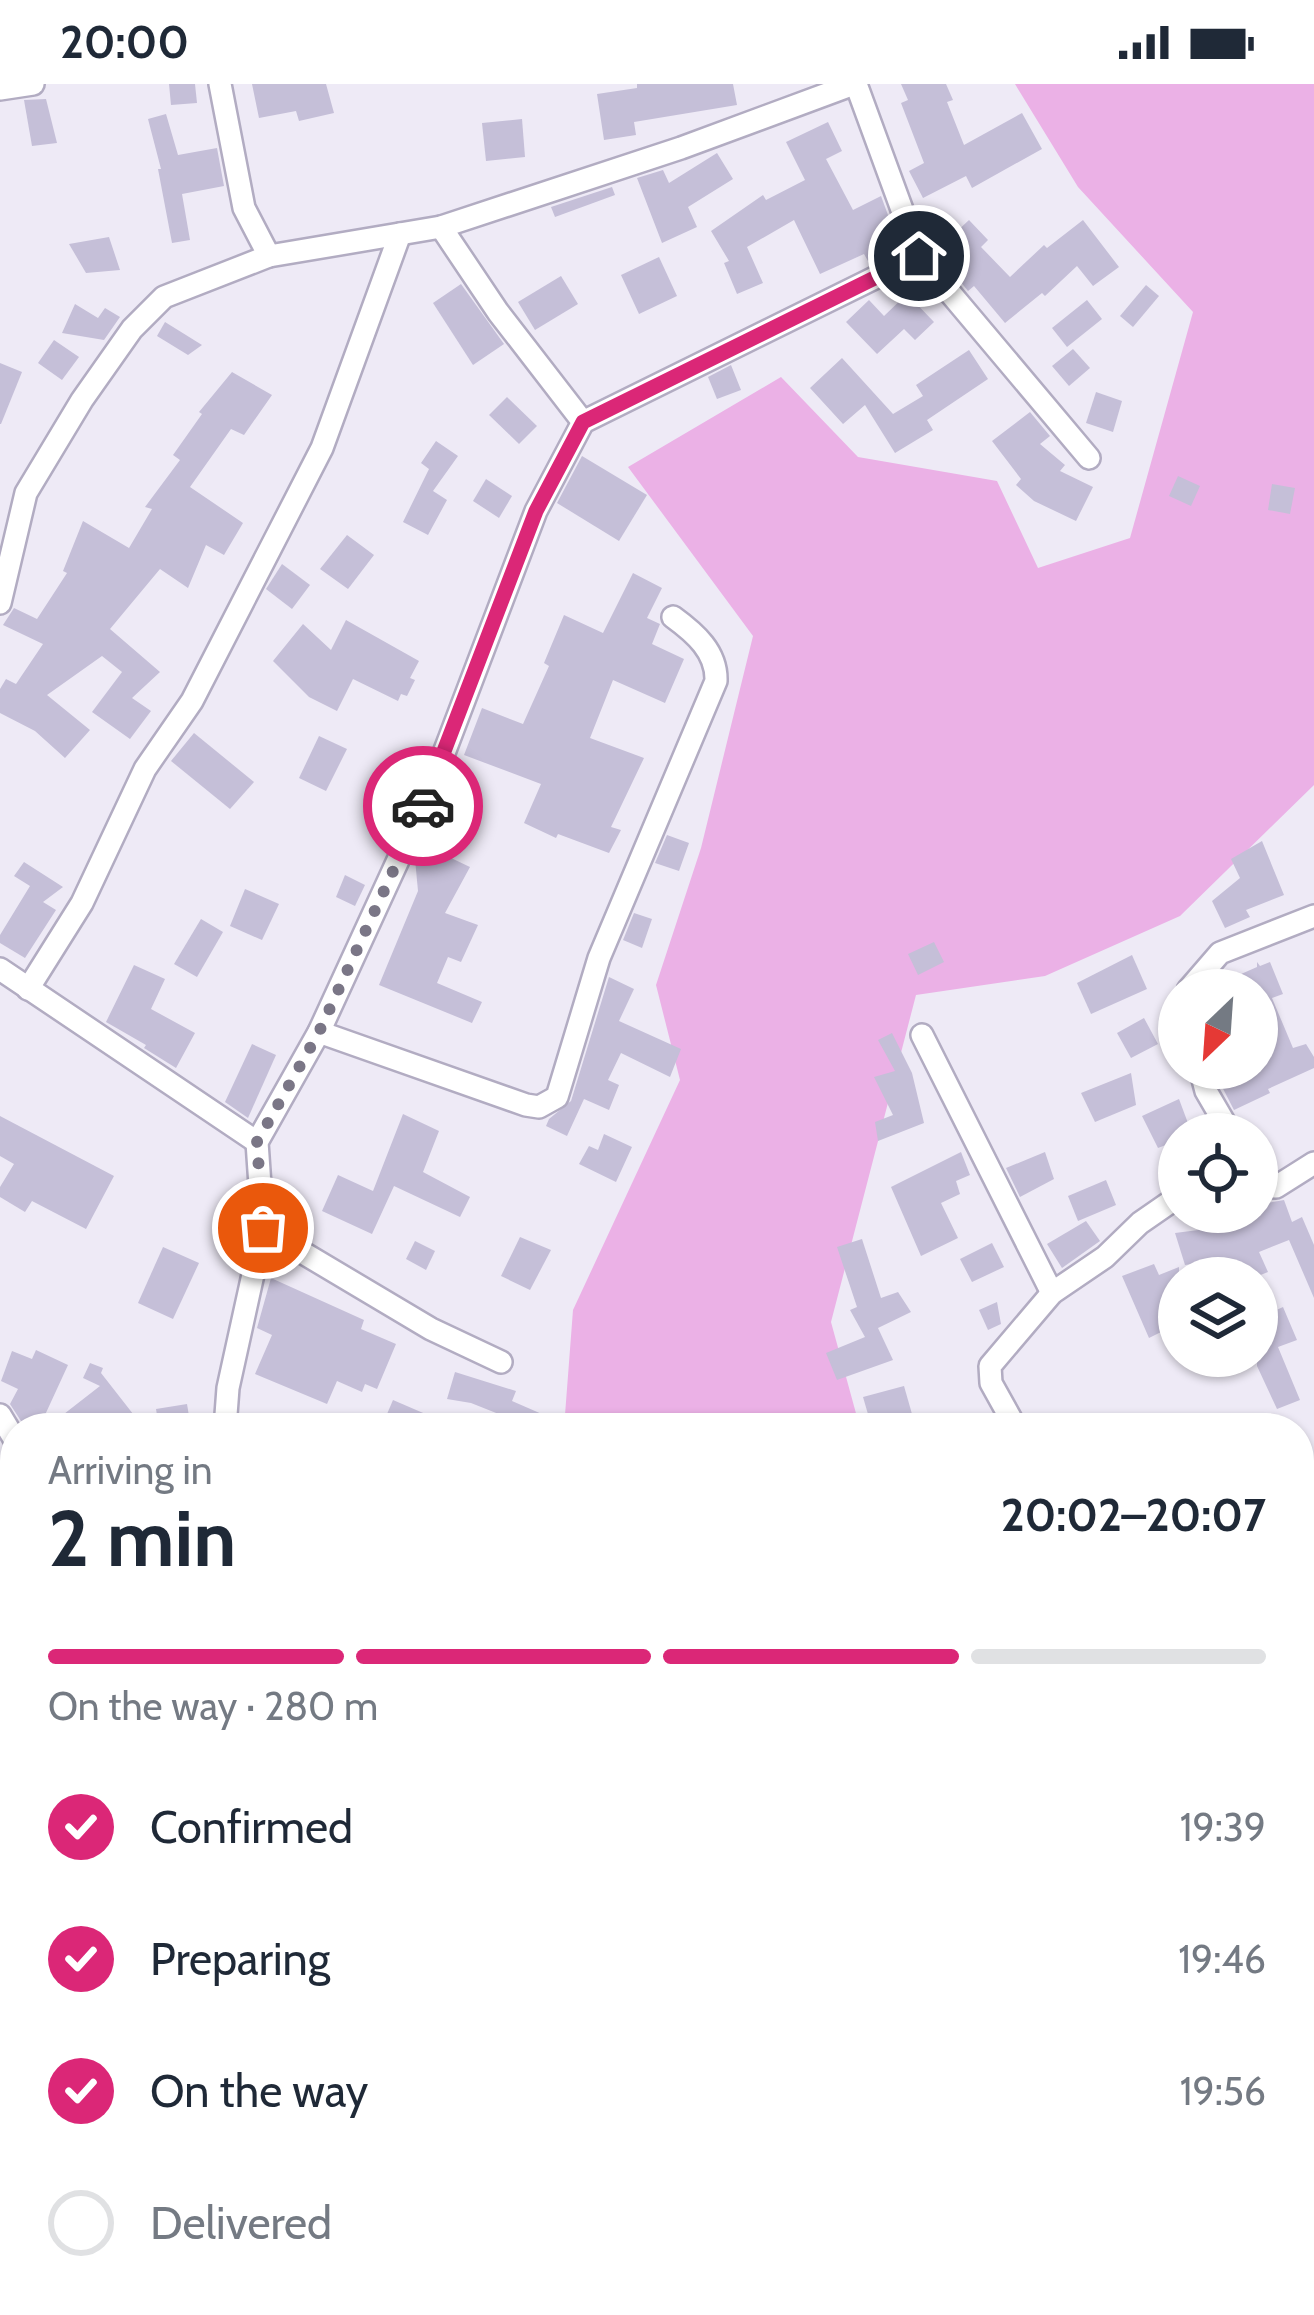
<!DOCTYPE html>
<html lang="en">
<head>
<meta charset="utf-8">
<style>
  :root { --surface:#fff; --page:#f2f2f3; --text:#1f2937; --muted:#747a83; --line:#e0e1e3; --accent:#db2777 }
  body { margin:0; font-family:Cabin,sans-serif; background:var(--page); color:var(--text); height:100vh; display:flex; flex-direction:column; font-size:45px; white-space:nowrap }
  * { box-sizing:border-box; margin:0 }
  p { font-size:39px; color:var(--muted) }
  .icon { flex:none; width:66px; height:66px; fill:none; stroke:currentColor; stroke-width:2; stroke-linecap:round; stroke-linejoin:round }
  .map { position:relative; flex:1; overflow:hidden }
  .details { position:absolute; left:0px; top:1329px; width:1314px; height:903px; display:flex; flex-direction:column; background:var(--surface); border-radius:48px 48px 0 0; box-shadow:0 3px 9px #0004 }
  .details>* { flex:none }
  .needle { width:78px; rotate:205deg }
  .tools { position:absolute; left:1158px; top:885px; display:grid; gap:24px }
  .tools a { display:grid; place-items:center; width:120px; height:120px; border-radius:50%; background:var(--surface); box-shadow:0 3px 9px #0004; font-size:60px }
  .pin { position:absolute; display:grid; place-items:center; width:102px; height:102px; color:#fff; margin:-51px; border:6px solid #fff; border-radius:50%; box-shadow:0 3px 12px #0007 }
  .courier { position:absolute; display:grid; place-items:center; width:120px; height:120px; margin:-60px; border:9px solid #db2777; border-radius:50%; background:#fff; color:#222; box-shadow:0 3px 15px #0007 }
  .summary em { font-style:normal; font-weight:700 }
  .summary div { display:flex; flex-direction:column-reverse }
  .summary { display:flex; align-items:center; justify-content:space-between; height:204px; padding:0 48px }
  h1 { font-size:78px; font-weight:700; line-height:90px }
  .bar { display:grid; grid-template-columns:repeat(4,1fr); gap:18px 12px; align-content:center; height:144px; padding:0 48px }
  .bar i { height:15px; border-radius:9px; background:var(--line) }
  .bar .active { background:var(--accent) }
  .bar p { grid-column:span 4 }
  ol { padding:0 48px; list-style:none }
  li { display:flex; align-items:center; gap:36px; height:132px }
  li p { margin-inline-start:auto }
  li .icon { padding:12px; border-radius:50%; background:var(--accent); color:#fff; stroke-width:4 }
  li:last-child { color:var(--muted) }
  li i { width:66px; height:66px; border:6px solid var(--line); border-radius:50% }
  .status { display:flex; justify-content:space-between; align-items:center; height:84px; padding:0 60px; background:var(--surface); direction:ltr }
  .status svg { height:33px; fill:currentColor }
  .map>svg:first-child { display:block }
  .green { fill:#ebb1e6 }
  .building { fill:#c5bfd8 }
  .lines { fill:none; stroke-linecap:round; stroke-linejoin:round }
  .street-casing { stroke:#b2acc2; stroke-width:26 }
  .secondary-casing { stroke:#baa0e3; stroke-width:34 }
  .street { stroke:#fff; stroke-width:21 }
  .secondary { stroke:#dfcbff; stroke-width:30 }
  .done { stroke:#7a7686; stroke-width:12; stroke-dasharray:0 21.6 }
  .route { stroke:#db2777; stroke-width:15 }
</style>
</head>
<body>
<div class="status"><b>20:00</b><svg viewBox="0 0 49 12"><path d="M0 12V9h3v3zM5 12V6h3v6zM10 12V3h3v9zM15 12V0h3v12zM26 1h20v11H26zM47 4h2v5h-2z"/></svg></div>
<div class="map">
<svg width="1314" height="2231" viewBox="0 0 1314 2231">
  <rect width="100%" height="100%" fill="#eeeaf6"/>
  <!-- green -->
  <g class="green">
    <polygon points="1015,0 1314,0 1314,701 1180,832 1045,892 916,911 831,1238 860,1344 564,1344 573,1226 680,996 656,901 701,764 753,552 628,383 781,293 858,373 997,397 1038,484 1130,454 1193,228 1078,103"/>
    <polygon points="334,2217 453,2217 456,2231 340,2231"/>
    <polygon points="1035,2217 1080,2217 1128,2225 1132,2231 1022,2231"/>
  </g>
  <!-- building -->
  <g class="building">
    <polygon points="169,0 195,0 197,19 171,21"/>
    <polygon points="252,0 326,0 334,29 299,37 296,27 259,34"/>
    <polygon points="637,0 733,0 737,21 634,38 636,51 604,56 597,10 637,4"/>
    <polygon points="901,0 946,0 953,16 947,18 964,61 1022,29 1042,65 972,104 966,92 923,114 909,87 924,79 901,19 908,16"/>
    <polygon points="46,15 57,59 32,62 24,16"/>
    <polygon points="166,30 178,71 217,64 224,102 182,110 190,156 172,159 158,85 161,85 148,35"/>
    <polygon points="522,35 525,73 486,77 482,39"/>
    <polygon points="828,38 842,67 826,75 853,126 881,112 899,161 868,177 864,170 820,190 794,136 747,163 763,199 737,210 724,179 729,177 711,147 763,111 766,116 805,96 786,58"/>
    <polygon points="717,69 733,95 688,123 697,143 662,159 637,94 663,86 669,99"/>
    <polygon points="612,103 615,111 555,133 551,123"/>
    <polygon points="969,136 988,156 981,163 1010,193 1044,161 1047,164 1083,136 1119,183 1093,202 1077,182 1045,212 1042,209 1005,239 974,202 968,207 936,167"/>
    <polygon points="109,153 120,186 86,189 69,160"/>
    <polygon points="659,173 677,212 639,230 621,191"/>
    <polygon points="561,192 578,220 535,246 518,218"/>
    <polygon points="461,200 504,260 473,281 433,219"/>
    <polygon points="1146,201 1159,212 1133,243 1120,232"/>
    <polygon points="907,210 934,238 915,256 904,245 877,270 846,238 869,216 884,232"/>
    <polygon points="1087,216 1102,235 1067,263 1052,244"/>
    <polygon points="75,220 98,234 105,224 120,233 104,256 62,249"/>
    <polygon points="165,238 202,261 188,271 157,252"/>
    <polygon points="54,256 79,273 62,296 38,279"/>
    <polygon points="1073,265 1090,284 1069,302 1052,282"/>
    <polygon points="969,266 988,295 927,336 933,346 895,369 865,321 843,340 810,304 842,274 893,330 923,312 916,301"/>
    <polygon points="0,279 22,288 1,340 0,340"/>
    <polygon points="731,281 741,306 717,315 708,293"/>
    <polygon points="232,288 272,311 244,351 231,345 190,403 243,439 224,471 206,461 188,504 160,485 110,545 160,588 132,614 151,627 130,655 92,628 122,588 102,572 47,611 90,646 65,674 35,647 0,629 0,605 6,595 16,600 43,560 3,541 14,524 37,535 67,489 63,487 83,437 129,464 152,425 145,423 180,376 173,371 202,330 199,328"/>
    <polygon points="1096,308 1122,317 1113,348 1086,339"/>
    <polygon points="507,313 537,342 519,360 489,331"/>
    <polygon points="1030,328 1050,352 1040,360 1065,381 1060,387 1093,403 1076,437 1034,417 1016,401 1021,395 992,357"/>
    <polygon points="436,357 458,372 433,407 447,416 428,451 403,438 429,385 421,379"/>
    <polygon points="582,372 647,411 619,457 557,419"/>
    <polygon points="1178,392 1200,402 1191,422 1169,412"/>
    <polygon points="486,395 512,412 499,434 473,417"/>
    <polygon points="1272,400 1295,404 1290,430 1268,426"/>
    <polygon points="347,451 374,471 348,505 320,485"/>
    <polygon points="282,480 310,501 292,525 266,505"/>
    <polygon points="633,489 662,504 647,534 660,540 652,560 684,575 665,619 613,596 590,654 644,674 611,743 621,746 609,769 558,750 556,754 524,739 541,700 464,671 482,624 523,640 549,582 544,579 564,531 603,549"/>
    <polygon points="346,536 419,577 410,594 415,596 407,612 401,610 398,617 353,595 337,627 309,613 273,577 303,540 331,566"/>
    <polygon points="194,649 254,698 230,725 171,677"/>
    <polygon points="319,652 347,665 326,707 299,694"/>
    <polygon points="667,751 689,759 679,787 655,779"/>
    <polygon points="1262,757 1284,811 1246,826 1250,833 1225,844 1212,817 1240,794 1231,775"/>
    <polygon points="432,765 470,783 445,829 478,841 461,878 448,873 437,899 482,918 472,939 379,901 418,807 415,775"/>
    <polygon points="24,778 63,803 43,818 56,826 25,874 0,859 0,851 30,802 14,792"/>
    <polygon points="345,791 365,801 355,822 336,813"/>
    <polygon points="245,805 279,820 262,856 230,842"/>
    <polygon points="634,829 652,835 642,864 623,856"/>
    <polygon points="201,835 223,848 197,893 174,880"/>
    <polygon points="934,858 944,878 918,891 908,870"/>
    <polygon points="1132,871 1147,905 1091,930 1077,899"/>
    <polygon points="1257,878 1260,882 1270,878 1283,910 1272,914 1293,964 1306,960 1314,973 1314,984 1268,1005 1270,1009 1234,1026 1218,995 1242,984 1257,984 1257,906 1237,906 1232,894 1257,883"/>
    <polygon points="134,881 165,895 151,925 195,949 176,984 144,964 146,961 106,938"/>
    <polygon points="609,893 634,905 619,937 681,965 670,993 621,969 608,996 619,1001 609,1026 584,1015 567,1052 546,1042 549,1035 571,1017"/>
    <polygon points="1144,934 1158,960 1131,974 1117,949"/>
    <polygon points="892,949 912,989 924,1039 878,1057 875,1038 893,1031 874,993 895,987 878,956"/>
    <polygon points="252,960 276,971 248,1034 225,1018"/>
    <polygon points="1131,989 1136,1021 1095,1038 1081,1009"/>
    <polygon points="1179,1015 1192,1050 1179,1050 1179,1056 1158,1064 1142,1032"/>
    <polygon points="403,1030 439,1047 423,1088 470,1113 460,1133 394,1102 372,1150 322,1127 338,1091 373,1107"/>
    <polygon points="0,1032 114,1092 86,1145 32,1117 25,1128 0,1113 0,1103 14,1080 0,1072"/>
    <polygon points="604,1050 632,1063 616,1098 579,1080 589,1062 598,1066"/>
    <polygon points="961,1068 970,1091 956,1097 960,1110 941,1119 958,1154 921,1172 891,1103"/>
    <polygon points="1045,1068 1054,1095 1020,1113 1006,1084"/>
    <polygon points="1106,1096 1116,1121 1078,1137 1068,1112"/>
    <polygon points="1284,1116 1292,1138 1302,1133 1314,1161 1314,1214 1289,1156 1259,1168 1268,1188 1253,1194 1232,1194 1226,1175 1185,1181 1175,1149 1214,1144 1211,1135 1257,1128 1257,1121"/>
    <polygon points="1086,1137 1100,1157 1062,1184 1047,1160"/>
    <polygon points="520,1153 551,1166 530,1206 501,1192"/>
    <polygon points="862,1155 881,1214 898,1208 911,1228 878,1244 893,1276 837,1296 826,1269 865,1253 850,1226 857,1223 837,1163"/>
    <polygon points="415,1157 435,1167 426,1186 406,1175"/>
    <polygon points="992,1159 1004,1183 972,1198 960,1175"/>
    <polygon points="163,1163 199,1179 173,1235 138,1219"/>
    <polygon points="1154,1180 1159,1191 1179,1183 1179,1239 1149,1254 1122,1192"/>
    <polygon points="271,1194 364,1236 361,1245 396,1260 377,1305 365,1300 362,1308 337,1297 327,1320 255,1290 272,1251 257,1244"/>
    <polygon points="997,1218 1001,1240 988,1246 979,1226"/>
    <polygon points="1283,1223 1297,1256 1278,1263 1300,1316 1277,1325 1257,1282 1257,1235"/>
    <polygon points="36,1266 68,1281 39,1344 32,1344 21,1337 10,1320 18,1305 1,1297 12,1267 32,1275"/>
    <polygon points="90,1279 103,1284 101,1289 144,1344 46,1344 100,1302 83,1294"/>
    <polygon points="455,1288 516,1307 512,1317 574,1344 516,1344 519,1338 471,1319 447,1315"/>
    <polygon points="904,1302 916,1344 872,1344 863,1313"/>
    <polygon points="393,1316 458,1344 381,1344"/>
    <polygon points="187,1320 191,1344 159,1344 156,1325"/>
    <polygon points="4,1535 15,1572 15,1613 0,1599 0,1536"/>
    <polygon points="15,1617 15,1691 0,1699 0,1673 14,1665 0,1638 0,1624"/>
    <polygon points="1299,1713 1314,1739 1314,1758 1299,1766"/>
    <polygon points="1314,1808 1314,1836 1299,1842 1299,1813"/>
  </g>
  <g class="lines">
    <!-- street casing -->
    <g class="street-casing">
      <g id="street">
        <polyline points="220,0 244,124 269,172"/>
        <polyline points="856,0 919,172 1089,374"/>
        <polyline points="0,5 33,0"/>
        <polyline points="441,143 498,228 583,338"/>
        <polyline points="0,519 26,409 82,316 132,245 164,213 269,172 441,143 681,64 854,0"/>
        <polyline points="0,885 257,1058"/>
        <polyline points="28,905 82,819 145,685 192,617 322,364 400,150"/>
        <polyline points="1188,906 1220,869 1314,832"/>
        <path d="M319,948l207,73 13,2 18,-10 42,-139 117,-277c1,-29 -21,-48 -43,-64"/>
        <polyline points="922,951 1052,1209"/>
        <polyline points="1200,984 1206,1007 1231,1050"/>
        <polyline points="1257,1102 1276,1103 1314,1079"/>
        <polyline points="263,1145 431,1245 501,1278"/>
        <polyline points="0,1331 15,1356"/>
        <polyline points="225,1344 228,1304 263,1145 257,1058 319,948 428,711 536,427 583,338 919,172"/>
        <polyline points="1016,1344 991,1299 990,1282 1052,1209 1105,1173 1140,1139 1179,1112"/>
        <polyline points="0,1448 15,1439"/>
        <polyline points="0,1817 15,1845"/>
        <polyline points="1299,2000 1314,1995"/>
        <polyline points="239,2217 243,2231"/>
        <polyline points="705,2217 708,2231"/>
        <polyline points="1231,2217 1236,2231"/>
        <polyline points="38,2231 67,2217"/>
      </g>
    </g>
    <!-- secondary casing -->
    <g class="secondary-casing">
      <g id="secondary">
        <polyline points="1299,1436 1314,1432"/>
        <polyline points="0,1933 15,1923"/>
      </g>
    </g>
    <!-- street -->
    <use href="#street" class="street"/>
    <!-- secondary -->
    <use href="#secondary" class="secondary"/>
  </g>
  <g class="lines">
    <!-- done -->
    <polyline class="done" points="263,1144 257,1058 319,948 423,722"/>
    <!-- route -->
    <polyline class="route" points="423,722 536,427 583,338 919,172"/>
  </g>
</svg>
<div class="tools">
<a><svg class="needle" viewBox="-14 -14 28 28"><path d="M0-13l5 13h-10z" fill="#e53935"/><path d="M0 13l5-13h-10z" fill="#747a83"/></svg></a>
<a><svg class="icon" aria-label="locate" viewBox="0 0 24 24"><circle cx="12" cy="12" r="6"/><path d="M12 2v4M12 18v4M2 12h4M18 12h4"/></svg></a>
<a><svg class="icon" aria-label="layers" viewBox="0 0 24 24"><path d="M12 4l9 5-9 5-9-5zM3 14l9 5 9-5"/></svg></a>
</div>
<div class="pin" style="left:263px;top:1144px;background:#ea580c"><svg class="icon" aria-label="bag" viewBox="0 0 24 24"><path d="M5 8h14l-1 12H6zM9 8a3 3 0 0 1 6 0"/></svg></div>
<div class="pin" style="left:919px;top:172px;background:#1f2937"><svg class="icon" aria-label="home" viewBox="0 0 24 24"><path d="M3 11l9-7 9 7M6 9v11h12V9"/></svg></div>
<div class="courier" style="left:423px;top:722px"><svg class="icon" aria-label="car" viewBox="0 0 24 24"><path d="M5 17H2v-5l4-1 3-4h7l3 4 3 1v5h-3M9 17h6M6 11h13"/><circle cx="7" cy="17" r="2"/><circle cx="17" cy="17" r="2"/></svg></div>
<section class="details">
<div class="summary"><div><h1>2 min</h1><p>Arriving in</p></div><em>20:02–20:07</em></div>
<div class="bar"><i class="active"></i><i class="active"></i><i class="active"></i><i></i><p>On the way · 280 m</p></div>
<ol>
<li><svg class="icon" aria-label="check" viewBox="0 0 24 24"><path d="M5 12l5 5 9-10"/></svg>Confirmed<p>19:39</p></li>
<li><svg class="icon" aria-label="check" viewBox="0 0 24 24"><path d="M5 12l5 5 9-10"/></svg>Preparing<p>19:46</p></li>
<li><svg class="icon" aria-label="check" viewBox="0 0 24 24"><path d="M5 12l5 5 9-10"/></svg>On the way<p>19:56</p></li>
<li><i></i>Delivered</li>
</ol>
</section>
</div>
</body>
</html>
